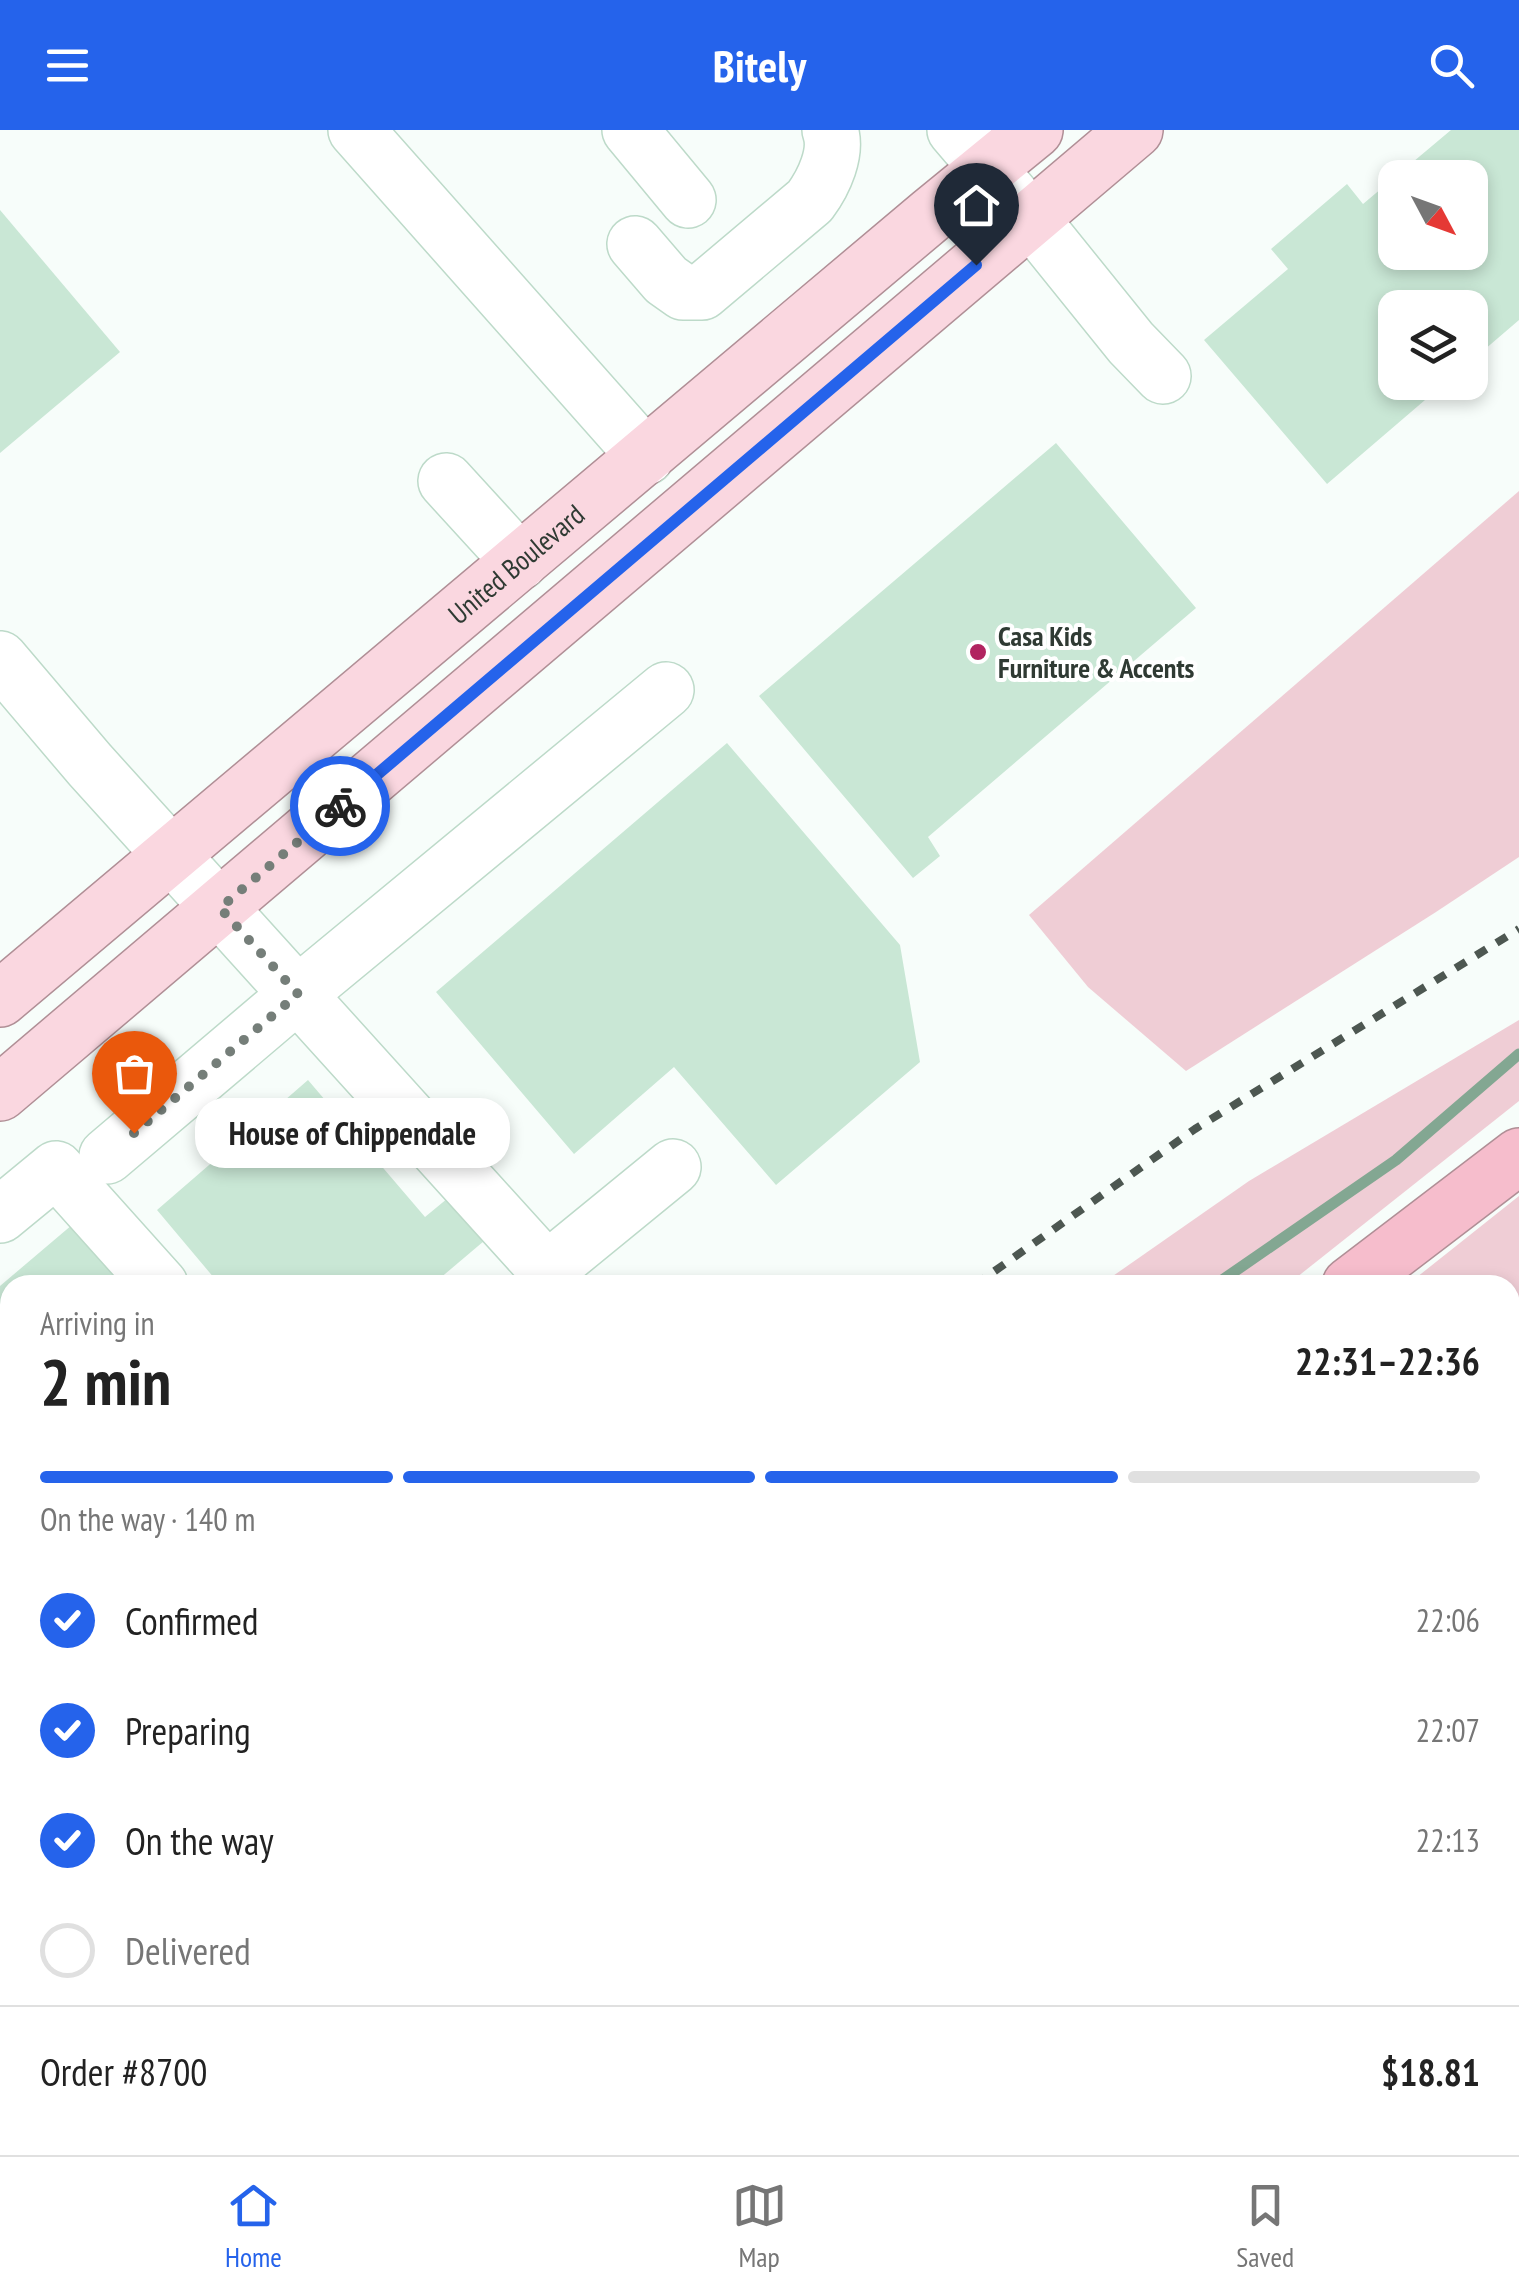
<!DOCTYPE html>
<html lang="en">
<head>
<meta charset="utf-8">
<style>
  :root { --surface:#fff; --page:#f6f6f6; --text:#222; --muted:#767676; --line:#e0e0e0; --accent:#2563eb }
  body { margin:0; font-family:"PT Sans Narrow",sans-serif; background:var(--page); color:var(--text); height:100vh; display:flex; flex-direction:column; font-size:38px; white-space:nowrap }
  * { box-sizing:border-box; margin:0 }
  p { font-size:32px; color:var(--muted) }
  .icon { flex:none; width:55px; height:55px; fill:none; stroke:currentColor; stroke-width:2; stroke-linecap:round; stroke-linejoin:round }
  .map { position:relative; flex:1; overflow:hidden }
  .panel { position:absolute; left:0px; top:1145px; width:1520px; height:880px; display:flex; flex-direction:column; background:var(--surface); border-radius:30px 30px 0 0; box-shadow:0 5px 15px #0003 }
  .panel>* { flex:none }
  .needle { width:65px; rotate:131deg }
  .buttons { position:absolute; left:1378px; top:30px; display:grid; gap:20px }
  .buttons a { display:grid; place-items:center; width:110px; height:110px; border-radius:20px; background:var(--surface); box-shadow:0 5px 15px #0003; font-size:50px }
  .pin { position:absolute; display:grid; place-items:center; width:85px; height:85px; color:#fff; margin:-102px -42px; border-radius:50% 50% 50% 0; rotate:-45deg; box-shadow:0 0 10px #0007 }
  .pin .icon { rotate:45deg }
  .courier { position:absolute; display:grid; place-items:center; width:100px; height:100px; margin:-50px; border:8px solid #2563eb; border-radius:50%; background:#fff; color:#222; box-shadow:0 2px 12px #0007 }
  .bubble { position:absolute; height:70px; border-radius:30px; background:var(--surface); box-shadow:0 5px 15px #0003; font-size:32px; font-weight:700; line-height:70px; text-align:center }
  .summary em { font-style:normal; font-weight:700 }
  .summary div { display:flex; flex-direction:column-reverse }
  .summary { display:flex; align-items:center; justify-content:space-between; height:170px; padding:0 40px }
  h1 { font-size:65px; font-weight:700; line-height:75px }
  .bar { display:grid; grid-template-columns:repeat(4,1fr); gap:15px 10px; align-content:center; height:120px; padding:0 40px }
  .bar i { height:12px; border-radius:8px; background:var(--line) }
  .bar .on { background:var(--accent) }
  .bar p { grid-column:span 4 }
  .line { display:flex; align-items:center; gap:25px; padding:0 40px; border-top:2px solid var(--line) }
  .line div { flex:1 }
  ol { padding:0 40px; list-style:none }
  li { display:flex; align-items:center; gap:30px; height:110px }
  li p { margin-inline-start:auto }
  li .icon { padding:10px; border-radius:50%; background:var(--accent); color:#fff; stroke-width:4 }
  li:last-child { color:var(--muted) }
  li i { width:55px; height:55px; border:5px solid var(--line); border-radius:50% }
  header { display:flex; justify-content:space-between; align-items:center; height:130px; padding:0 40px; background:var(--accent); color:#fff; font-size:45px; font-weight:700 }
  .tabs { display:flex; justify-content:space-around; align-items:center; height:140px; border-top:2px solid var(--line); background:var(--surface); font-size:28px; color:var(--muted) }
  .tabs a { display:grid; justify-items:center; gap:5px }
  .tabs .on { color:var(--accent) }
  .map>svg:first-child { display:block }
  .green { fill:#efcdd5 }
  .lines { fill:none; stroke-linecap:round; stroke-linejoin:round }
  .stream { stroke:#83a792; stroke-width:11 }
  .building { fill:#c9e7d5; fill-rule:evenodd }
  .minor-casing { stroke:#bddac9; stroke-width:58 }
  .major-casing { stroke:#b08f96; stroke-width:58 }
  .highway-casing { stroke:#b08f96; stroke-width:58 }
  .minor { stroke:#fff; stroke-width:55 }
  .major { stroke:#fad7e0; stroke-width:55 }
  .highway { stroke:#f6bdcc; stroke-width:55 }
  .rail { stroke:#4d5751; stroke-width:8; stroke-dasharray:12 12; stroke-linecap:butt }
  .done { stroke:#757e79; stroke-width:10; stroke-dasharray:0 18 }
  .route { stroke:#2563eb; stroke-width:12 }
  .poi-dot { fill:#b12460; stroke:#fff; stroke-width:4 }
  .labels { text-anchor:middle; stroke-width:8; stroke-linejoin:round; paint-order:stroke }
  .street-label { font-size:28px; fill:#2f3a33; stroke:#fff }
  .poi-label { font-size:28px; font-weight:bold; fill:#2f3a33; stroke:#fff; text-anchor:start }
</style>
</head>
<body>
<header><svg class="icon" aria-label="menu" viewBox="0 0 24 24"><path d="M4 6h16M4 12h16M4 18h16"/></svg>Bitely<svg class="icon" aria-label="search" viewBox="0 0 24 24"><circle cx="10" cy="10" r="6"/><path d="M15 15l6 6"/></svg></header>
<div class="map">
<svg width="1519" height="2025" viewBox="0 0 1519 2025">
  <rect width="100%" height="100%" fill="#f7fdfa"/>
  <!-- green -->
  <g class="green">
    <polygon points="1519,361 1519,727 1436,782 1186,941 1088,857 1029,785"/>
    <polygon points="1519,890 1519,971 1287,1155 1100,1155 1249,1051"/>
    <polygon points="1519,1066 1519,1246 1510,1246 1510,1155 1407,1155"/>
    <polygon points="1519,1973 1519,2025 1427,2025 1445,2015 1510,2015 1510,1978"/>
  </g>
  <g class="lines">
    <!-- stream -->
    <g class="stream">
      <polyline points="1215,1155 1396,1030 1519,924"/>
      <polyline points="0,1978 10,1970"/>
    </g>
  </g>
  <!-- building -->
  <g class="building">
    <path d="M1451,0h68v190l-49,42v-54h-75v74h51l-119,102 -123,-144 84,-71 -17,-20 76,-65 16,20zM1395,48h75v74h-75z"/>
    <polygon points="0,80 120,222 0,323"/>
    <polygon points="1056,313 1196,478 928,707 940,726 913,748 759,566"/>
    <polygon points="727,613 900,815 920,932 776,1055 674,937 574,1024 436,862"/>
    <polygon points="308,950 425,1087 448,1068 484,1111 432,1155 220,1155 157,1080 216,1029 204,1015 235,989 247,1003"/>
    <polygon points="79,1089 135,1155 10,1155 10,1369 0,1378 0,1156"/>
  </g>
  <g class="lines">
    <!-- minor casing -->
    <g class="minor-casing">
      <g id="minor">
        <polyline points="356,0 646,327"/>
        <polyline points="630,0 688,70"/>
        <polyline points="955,0 1031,89 1131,213 1163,246"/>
        <path d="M635,114l31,36 17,12h19l108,-91c14,-19 28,-49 20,-71"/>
        <polyline points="446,351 520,432"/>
        <polyline points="0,529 90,635 547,1140 673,1037"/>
        <polyline points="107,1026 298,864 666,560"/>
        <polyline points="0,1085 56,1039 160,1155"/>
        <polyline points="0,1427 10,1424"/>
        <polyline points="0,1503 10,1500"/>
        <polyline points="0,1708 10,1701"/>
      </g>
    </g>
    <!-- major casing -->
    <g class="major-casing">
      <g id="major">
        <path id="s1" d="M0,869l931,-784 104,-85"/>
        <polyline points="0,963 1135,0"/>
        <polyline points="1510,1291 1519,1289"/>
        <polyline points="1510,1857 1519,1851"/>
        <polyline points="42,2025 55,2015"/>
        <polyline points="1247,2025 1263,2015"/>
      </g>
    </g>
    <!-- highway casing -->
    <g class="highway-casing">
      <g id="highway">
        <polyline points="1350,1155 1519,1026"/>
        <polyline points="1510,1331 1519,1323"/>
        <polyline points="1510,1495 1519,1487"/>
        <polyline points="1510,1663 1519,1654"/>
        <polyline points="249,2025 262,2015"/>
        <polyline points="372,2025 385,2015"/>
        <polyline points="454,2025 466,2015"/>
        <polyline points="668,2025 680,2015"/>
        <polyline points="866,2025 878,2015"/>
        <polyline points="1098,2025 1110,2015"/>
      </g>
    </g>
    <!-- minor -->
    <use href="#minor" class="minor"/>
    <!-- major -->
    <use href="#major" class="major"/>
    <!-- highway -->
    <use href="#highway" class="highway"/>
    <!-- rail -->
    <g class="rail">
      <polyline points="975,1155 1195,999 1519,799"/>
      <polyline points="0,1859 10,1851"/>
    </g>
  </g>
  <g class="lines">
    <!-- done -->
    <polyline class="done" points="134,1003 298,864 220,778 340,676"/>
    <!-- route -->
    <polyline class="route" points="340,676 976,135"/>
  </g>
  <!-- markers -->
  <circle class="poi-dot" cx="978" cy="522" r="10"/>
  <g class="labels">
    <!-- street labels -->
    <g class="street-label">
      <text dy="10" stroke="none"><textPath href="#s1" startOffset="675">United Boulevard</textPath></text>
    </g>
    <!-- poi labels -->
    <g class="poi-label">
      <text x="998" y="516">Casa Kids<tspan x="998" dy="32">Furniture &amp; Accents</tspan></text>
    </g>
  </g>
</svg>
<div class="buttons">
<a><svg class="needle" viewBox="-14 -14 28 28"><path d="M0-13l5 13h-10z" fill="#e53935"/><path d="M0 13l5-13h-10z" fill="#767676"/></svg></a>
<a><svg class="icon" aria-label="layers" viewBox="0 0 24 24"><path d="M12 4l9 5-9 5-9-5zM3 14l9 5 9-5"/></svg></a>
</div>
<div class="pin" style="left:134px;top:1003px;background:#ea580c"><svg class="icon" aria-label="bag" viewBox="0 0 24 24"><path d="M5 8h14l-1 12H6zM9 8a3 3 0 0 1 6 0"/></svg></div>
<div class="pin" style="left:976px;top:135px;background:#1f2937"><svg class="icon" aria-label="home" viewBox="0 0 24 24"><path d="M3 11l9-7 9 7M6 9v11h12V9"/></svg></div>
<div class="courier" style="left:340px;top:676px"><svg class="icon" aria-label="bike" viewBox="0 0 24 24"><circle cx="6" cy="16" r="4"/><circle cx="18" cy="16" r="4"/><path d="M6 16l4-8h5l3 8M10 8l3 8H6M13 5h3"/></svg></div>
<div class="bubble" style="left:195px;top:968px;width:315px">House of Chippendale</div>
<section class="panel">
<div class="summary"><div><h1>2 min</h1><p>Arriving in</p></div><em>22:31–22:36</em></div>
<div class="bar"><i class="on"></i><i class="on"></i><i class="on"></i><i></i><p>On the way · 140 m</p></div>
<ol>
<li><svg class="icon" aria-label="check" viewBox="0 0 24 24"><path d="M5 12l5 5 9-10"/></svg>Confirmed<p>22:06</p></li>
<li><svg class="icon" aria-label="check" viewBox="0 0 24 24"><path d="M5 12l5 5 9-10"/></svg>Preparing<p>22:07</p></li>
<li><svg class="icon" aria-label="check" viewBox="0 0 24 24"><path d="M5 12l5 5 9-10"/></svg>On the way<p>22:13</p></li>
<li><i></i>Delivered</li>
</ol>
<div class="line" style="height:130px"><div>Order #8700</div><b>$18.81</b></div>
</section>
</div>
<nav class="tabs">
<a class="on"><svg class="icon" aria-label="home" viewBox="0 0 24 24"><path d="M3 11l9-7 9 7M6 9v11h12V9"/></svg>Home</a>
<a><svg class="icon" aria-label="map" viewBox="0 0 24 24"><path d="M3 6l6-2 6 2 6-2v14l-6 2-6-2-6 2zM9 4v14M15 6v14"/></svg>Map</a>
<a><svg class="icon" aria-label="saved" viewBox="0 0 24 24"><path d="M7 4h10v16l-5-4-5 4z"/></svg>Saved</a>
</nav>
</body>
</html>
